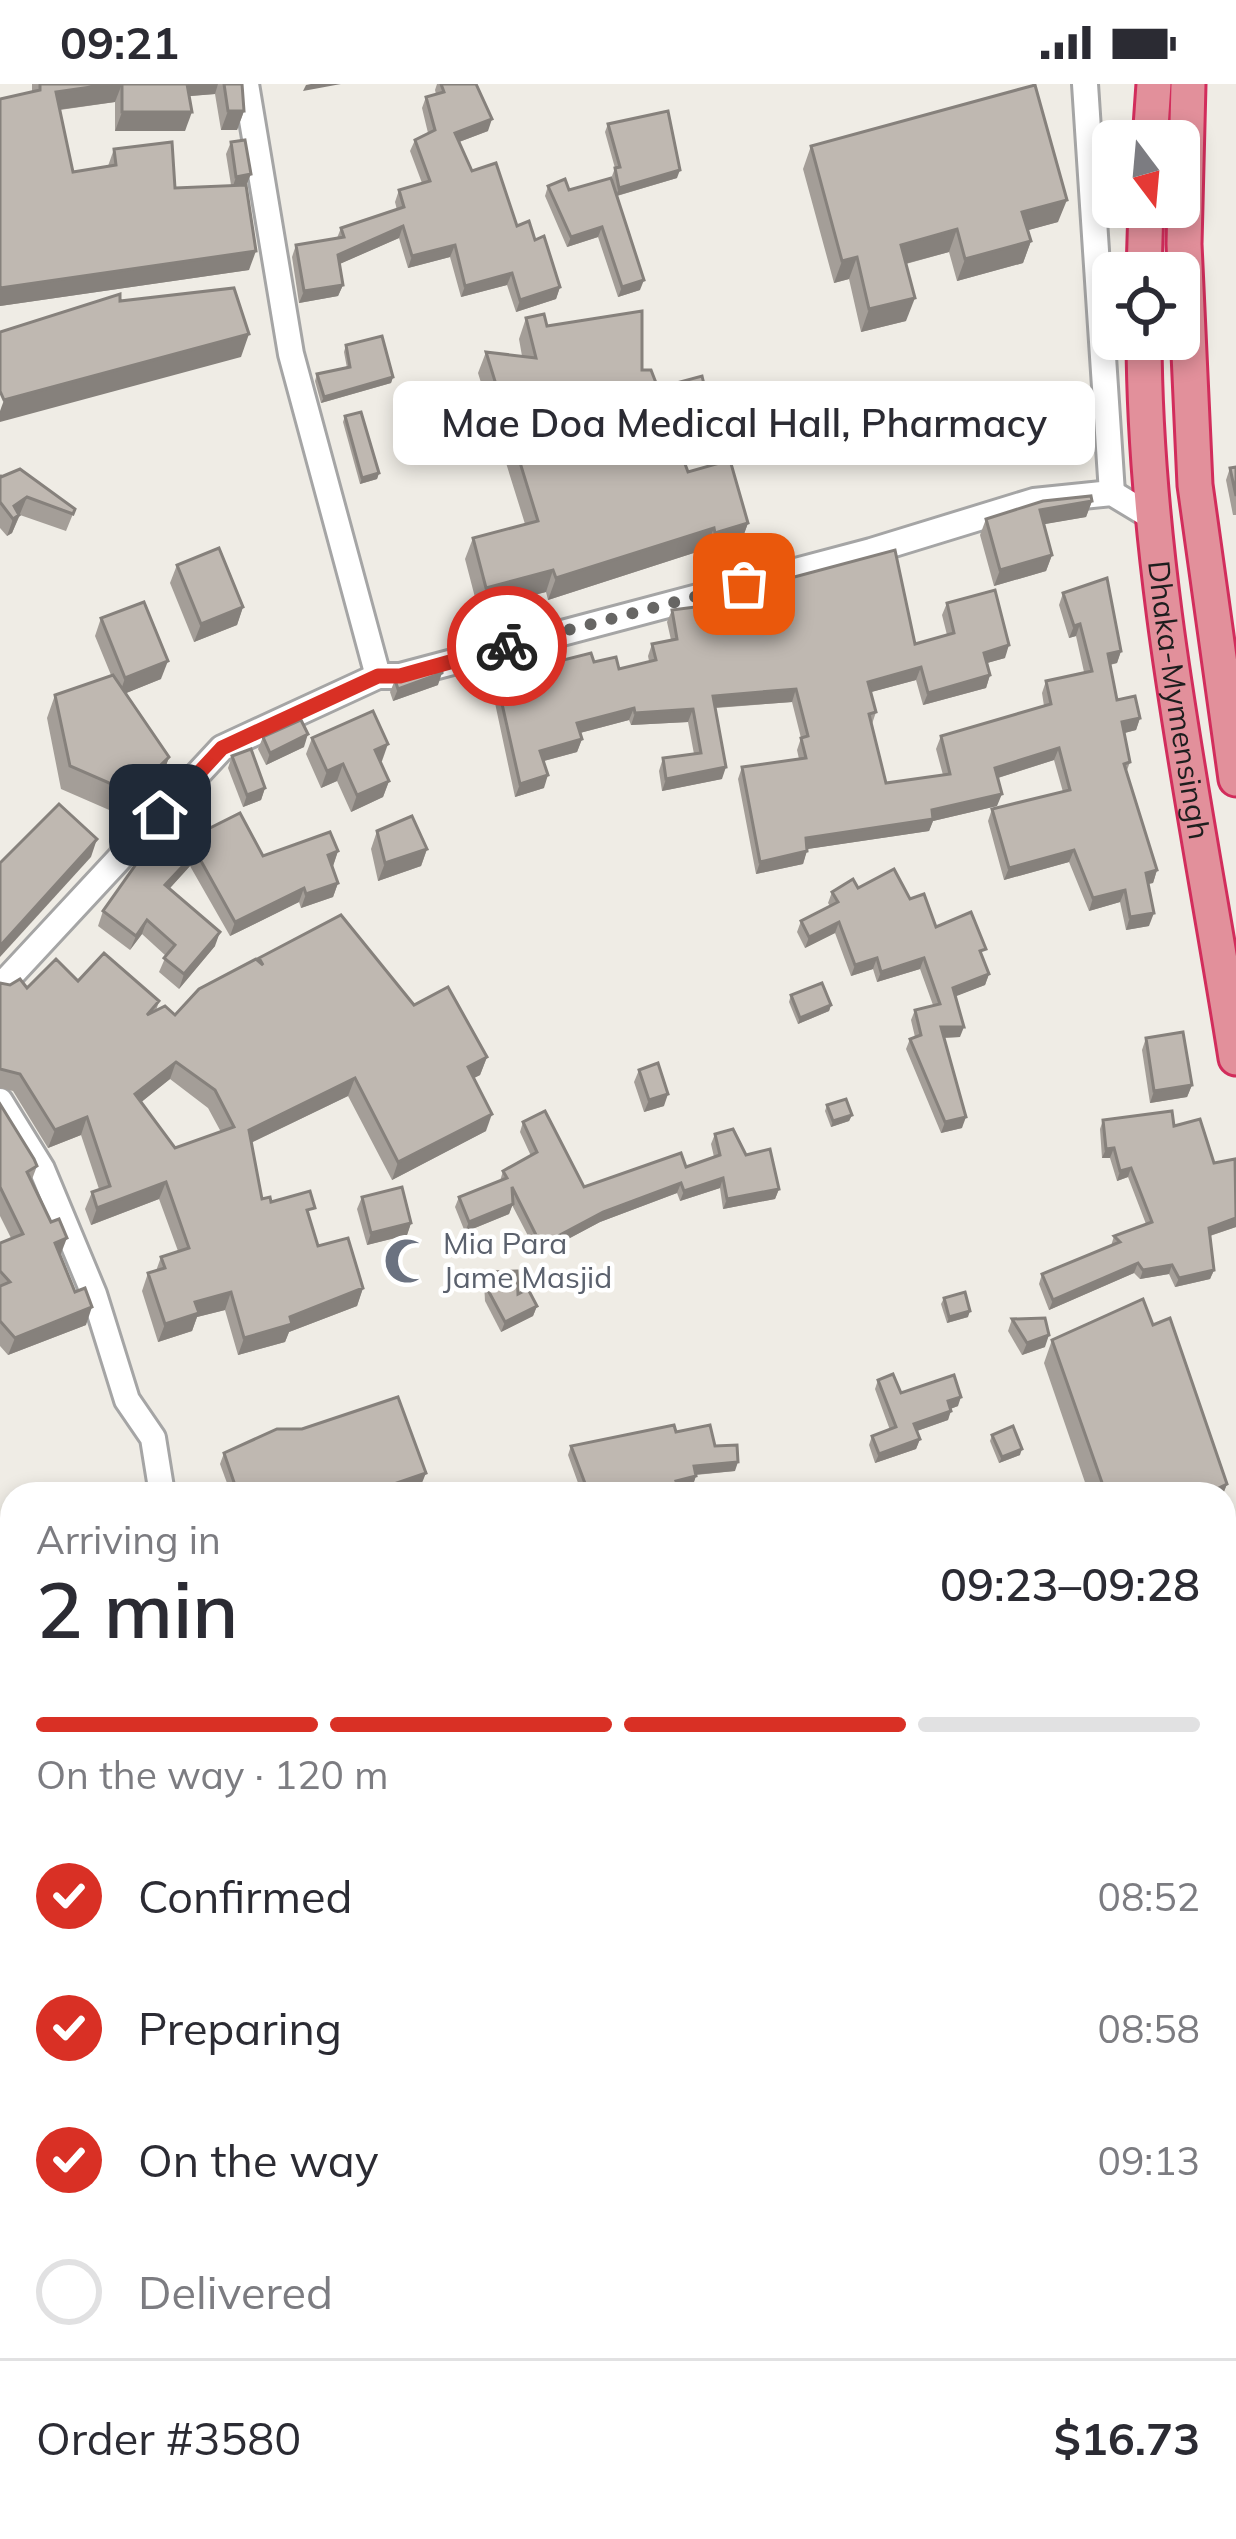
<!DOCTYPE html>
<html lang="en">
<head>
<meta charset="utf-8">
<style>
  :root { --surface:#fff; --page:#f2f2f3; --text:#2b2b33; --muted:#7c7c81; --line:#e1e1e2; --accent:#d93025 }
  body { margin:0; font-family:Mulish,sans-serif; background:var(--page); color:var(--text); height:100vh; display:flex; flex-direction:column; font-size:45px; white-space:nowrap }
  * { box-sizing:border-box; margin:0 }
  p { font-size:39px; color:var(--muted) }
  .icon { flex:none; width:66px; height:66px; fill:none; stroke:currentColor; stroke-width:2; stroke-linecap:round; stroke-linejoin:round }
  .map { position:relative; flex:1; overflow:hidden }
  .panel { position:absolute; left:0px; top:1398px; width:1236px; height:1059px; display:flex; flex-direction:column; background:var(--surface); border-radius:36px 36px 0 0; box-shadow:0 6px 18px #0003 }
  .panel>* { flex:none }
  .needle { width:78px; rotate:164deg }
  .controls { position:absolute; left:1092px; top:36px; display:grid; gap:24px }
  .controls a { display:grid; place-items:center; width:108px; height:108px; border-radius:18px; background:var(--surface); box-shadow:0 6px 18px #0003; font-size:60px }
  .pin { position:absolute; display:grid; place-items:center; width:102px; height:102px; color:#fff; margin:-51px; border-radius:24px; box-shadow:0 6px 18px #0006 }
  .courier { position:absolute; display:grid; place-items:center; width:120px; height:120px; margin:-60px; border:9px solid #d93025; border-radius:50%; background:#fff; color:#222; box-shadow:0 3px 15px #0007 }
  .bubble { position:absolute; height:84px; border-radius:18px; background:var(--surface); box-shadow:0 6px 18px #0003; font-size:39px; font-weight:600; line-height:84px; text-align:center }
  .headline em { font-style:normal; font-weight:600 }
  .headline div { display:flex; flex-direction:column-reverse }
  .headline { display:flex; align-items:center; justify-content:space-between; height:204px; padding:0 36px }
  h1 { font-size:78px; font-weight:600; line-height:90px }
  .bar { display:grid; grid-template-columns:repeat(4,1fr); gap:18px 12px; align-content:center; height:144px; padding:0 36px }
  .bar i { height:15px; border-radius:9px; background:var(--line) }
  .bar .on { background:var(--accent) }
  .bar p { grid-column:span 4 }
  .line { display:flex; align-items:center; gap:30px; padding:0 36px; border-top:3px solid var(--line) }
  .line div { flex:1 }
  ol { padding:0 36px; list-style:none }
  li { display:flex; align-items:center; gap:36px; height:132px }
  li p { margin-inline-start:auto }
  li .icon { padding:12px; border-radius:50%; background:var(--accent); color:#fff; stroke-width:4 }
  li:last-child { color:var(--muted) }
  li i { width:66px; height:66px; border:6px solid var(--line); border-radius:50% }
  .status { display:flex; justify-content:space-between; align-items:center; height:84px; padding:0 60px; background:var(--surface); direction:ltr }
  .status svg { height:33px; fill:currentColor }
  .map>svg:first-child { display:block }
  .park { fill:#c4f7cb }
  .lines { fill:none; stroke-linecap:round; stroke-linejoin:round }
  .minor-casing { stroke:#a5a5a5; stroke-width:30 }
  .highway-casing { stroke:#d22d5c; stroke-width:39 }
  .minor { stroke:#fff; stroke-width:24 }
  .highway { stroke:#e2909b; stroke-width:33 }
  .wall { fill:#a49e98; fill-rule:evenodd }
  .shaded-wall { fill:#86817c }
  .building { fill:#bfb8b1; stroke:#86817c; stroke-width:3; fill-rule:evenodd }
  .done { stroke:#676664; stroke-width:12; stroke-dasharray:0 21.6 }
  .route { stroke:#d93025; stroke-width:15 }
  .labels { text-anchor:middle; stroke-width:9; stroke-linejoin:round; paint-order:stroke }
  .street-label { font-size:30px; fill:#1e1e1e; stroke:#fff }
  .worship-label { font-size:30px; fill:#5b616d; stroke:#fff; text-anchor:start }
</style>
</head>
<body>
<div class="status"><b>09:21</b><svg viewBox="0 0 49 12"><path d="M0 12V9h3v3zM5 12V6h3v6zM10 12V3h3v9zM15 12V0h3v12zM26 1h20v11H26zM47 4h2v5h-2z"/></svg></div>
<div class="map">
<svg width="1236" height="2455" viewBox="0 0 1236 2455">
  <rect width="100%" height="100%" fill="#efece5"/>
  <!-- park -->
  <polygon class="park" points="12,1698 12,2445 1224,2445 1224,1986 1236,1988 1236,2455 0,2455 0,1699"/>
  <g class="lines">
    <!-- minor casing -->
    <g class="minor-casing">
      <g id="minor">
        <polyline points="246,0 291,270 378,592 400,592 871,467 1034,417 1112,409 1155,435"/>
        <polyline points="1085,0 1112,409"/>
        <polyline points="0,903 222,664 378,592"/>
        <polyline points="0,1017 42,1085 94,1210 127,1316 153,1354 162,1410"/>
        <polyline points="0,1557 12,1556"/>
        <polyline points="1224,2307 1236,2306"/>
        <polyline points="0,2370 12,2370"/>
        <polyline points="0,2397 12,2439"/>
      </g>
    </g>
    <!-- highway casing -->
    <g class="highway-casing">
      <g id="highway">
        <polyline points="1188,0 1184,160 1195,401 1236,695"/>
        <polyline points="1150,57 1154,0"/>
        <polyline points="1144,189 1146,123"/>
        <path id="s1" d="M1144,255c1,241 55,482 92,719"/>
      </g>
    </g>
    <!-- minor -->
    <use href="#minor" class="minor"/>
    <!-- highway -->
    <use href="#highway" class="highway"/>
  </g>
  <!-- wall -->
  <g class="wall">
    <polygon points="32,0 242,0 244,27 237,46 221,46 215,10 189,12 185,47 115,47 115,18 60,26 73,88 108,82 114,65 175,104 231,101 226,70 231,58 246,102 249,186 0,222 0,15 32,8"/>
    <polygon points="437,0 476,0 488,47 459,58 472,87 517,142 535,156 560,203 556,215 516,228 507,201 461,213 450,173 408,184 399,154 339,180 343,201 338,212 299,219 292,173 296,161 337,154 341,144 397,126 395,118 399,106 422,99 410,67 415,56 428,49 422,24 426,13 436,10 435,6"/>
    <polygon points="608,40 677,94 617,112 640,206 618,213 598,153 567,163 545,112 548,102 569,106 615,108 612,92 615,84 605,48"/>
    <polygon points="811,62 1058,138 1028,146 1031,157 1023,179 957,197 949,168 906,180 906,237 861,248 849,195 834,199 803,85"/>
    <polygon points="526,234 642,286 658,304 709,321 726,340 718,361 682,371 688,388 748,439 740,461 708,470 706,465 548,516 546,508 478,525 465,475 473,454 525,440 478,289 486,268 522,272 519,255"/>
    <polygon points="346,261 393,293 391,299 321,319 315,297 317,290 347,284 344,268"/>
    <polygon points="345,332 379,389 377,395 360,400 343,338"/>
    <polygon points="1236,383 1236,431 1233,431 1226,396 1230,384"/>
    <polygon points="0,391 75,425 66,447 20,431 12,449 7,452 0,444"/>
    <polygon points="1092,417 1086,433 1044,440 1052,471 1046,487 994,502 980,451 986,435"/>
    <polygon points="177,481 243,523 237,541 194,558 170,499"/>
    <polygon points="753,504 915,560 947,551 942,531 947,519 1005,574 987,579 990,591 986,604 923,621 916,596 871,608 876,628 872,640 886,699 943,691 936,665 941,652 1044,622 1042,609 1046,597 1084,588 1076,552 1069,554 1059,521 1063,509 1121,567 1117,579 1110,581 1117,616 1140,634 1136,646 1124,649 1130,678 1126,689 1157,786 1153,799 1148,800 1149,842 1126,846 1120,818 1089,827 1069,778 1004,796 988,737 992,725 1063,708 1054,676 998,694 997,722 933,737 929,747 807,765 803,780 756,790 738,695 742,683 799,675 797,666 801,654 792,618 716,624 722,695 662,707 659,687 663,674 694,670 688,638 631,641 629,636 580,649 582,655 577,668 544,677 544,704 515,713 492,605 496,593 594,578 619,585 649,577 648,572 652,560 671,556 667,538 672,526 749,516"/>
    <polygon points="101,534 161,595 126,609 169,673 161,696 123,732 61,705 47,634 55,611 111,591 95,552"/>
    <polygon points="395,596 438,601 393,617 390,608"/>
    <polygon points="263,653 304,663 266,681 258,665"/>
    <polygon points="312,654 382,677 380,678 389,697 383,713 351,728 337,697 321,704 306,670"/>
    <polygon points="232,672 265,704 261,716 243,723 228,684"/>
    <polygon points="377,747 427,765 421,782 378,797 371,765"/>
    <polygon points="178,760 263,772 338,767 333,782 338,799 333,813 301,824 299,818 230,852 190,782 170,804 215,862 179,905 159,888 166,872 142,850 130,866 98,842 103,827"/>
    <polygon points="858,804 910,815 936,843 983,873 989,890 985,901 955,912 960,953 943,954 962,1044 941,1049 906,965 910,955 915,953 911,936 915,926 933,921 920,885 877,898 873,885 851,892 835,849 805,864 797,848 801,837 830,822 828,819 832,808"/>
    <path d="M259,874l155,47 73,52 -7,18 -6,3 12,53 -94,49 -44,-84 -97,47 11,56 48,22 8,25 45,42 -6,18 -68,26 -4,10 -47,13 -13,-45 -28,7 -5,14 -34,11 -16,-51 6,-18 8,-2 5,-14 17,-6 -19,-52 -68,26 -6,-16 7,-17 7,-3 -18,-54 -33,13 -35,-57 -13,-3v-105l27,5 51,-7 81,20 -3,10 19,4 83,-54zM170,995l38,29 13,24 -46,16 -34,-46z"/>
    <polygon points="791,911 831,921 829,927 798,940 789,918"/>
    <polygon points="1146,954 1192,1001 1187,1013 1150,1019 1142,966"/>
    <polygon points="639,986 664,1022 644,1028 634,998"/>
    <polygon points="0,1020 37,1082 31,1098 86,1241 8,1271 0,1262 0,1159 11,1154 0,1132"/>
    <polygon points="827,1021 852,1031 849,1037 831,1043 825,1027"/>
    <polygon points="1103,1036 1174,1042 1214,1079 1235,1075 1236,1143 1210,1152 1214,1186 1210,1195 1175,1203 1169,1190 1140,1195 1134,1189 1049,1226 1039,1200 1042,1190 1111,1162 1114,1152 1146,1140 1128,1093 1117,1097 1110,1074 1102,1074 1100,1045"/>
    <polygon points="523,1038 584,1103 686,1083 714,1073 711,1060 715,1050 746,1071 779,1105 775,1115 723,1125 720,1104 680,1117 677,1109 600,1138 538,1171 512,1121 509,1130 465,1148 455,1123 459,1113 500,1097 503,1087 531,1072 520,1048"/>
    <polygon points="362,1113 411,1139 407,1151 367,1161 357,1125"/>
    <polygon points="487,1188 537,1222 533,1232 501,1248 485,1217 484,1198"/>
    <polygon points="944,1214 968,1233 947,1239 941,1220"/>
    <polygon points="1012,1235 1045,1263 1022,1271 1008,1247"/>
    <polygon points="1153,1241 1227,1400 1223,1410 1089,1410 1044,1279 1052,1256"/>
    <polygon points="878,1296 901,1309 958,1322 950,1325 948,1336 917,1347 920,1355 916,1365 875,1379 869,1361 872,1352 890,1346 875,1305"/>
    <polygon points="676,1348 715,1362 735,1387 696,1391 693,1401 679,1404 681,1410 582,1410 568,1371 571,1362"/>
    <polygon points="992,1351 1020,1371 999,1379 990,1357"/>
    <polygon points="224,1369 422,1399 392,1410 231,1410 220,1380"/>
    <polygon points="1236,1452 1236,1544 1224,1494 1224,1457 1225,1454"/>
    <polygon points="12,1838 12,1925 0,1868 1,1840"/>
    <polygon points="945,2445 1000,2445 988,2455 954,2455"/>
  </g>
  <!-- shaded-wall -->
  <g class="shaded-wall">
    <polygon points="112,0 122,0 115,18 49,27 56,8"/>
    <polygon points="184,0 218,0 215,10 179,13"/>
    <polygon points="311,0 341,0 303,7 306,1"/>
    <polygon points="228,27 244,27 237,46 221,46"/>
    <polygon points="122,28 192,28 185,47 115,47"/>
    <polygon points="492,35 488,47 451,61 455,49"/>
    <polygon points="680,86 677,94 616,112 619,104"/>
    <polygon points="251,90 246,102 232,105 236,93"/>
    <polygon points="1067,116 1058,138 1014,150 1022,128"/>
    <polygon points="403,142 399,154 333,183 338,171"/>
    <polygon points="602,143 598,153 567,163 571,153"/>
    <polygon points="957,145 949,168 893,183 901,161"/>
    <polygon points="1031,157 1023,179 957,197 965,175"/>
    <polygon points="455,161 450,173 408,184 412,172"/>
    <polygon points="256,167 249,186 0,222 0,204"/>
    <polygon points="857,173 849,195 834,199 842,177"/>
    <polygon points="512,189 507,201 461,213 465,202"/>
    <polygon points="644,196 640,206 618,213 622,203"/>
    <polygon points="343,201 338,212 299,219 304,207"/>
    <polygon points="560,203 556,215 516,228 520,216"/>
    <polygon points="915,214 906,237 861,248 869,225"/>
    <polygon points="249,250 241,273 0,338 0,327 4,316"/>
    <polygon points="393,293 391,299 321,319 324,313"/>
    <polygon points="726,340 718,361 668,374 675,353"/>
    <polygon points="379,389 377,395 360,400 362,394"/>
    <polygon points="27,413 12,449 7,452 13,435 14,422"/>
    <polygon points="1092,417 1086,433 1034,442 1040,426"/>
    <polygon points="748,439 740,461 708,470 715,449"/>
    <polygon points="714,444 706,465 548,516 556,494"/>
    <polygon points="1052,471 1046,487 994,502 1000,486"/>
    <polygon points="553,486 546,508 478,525 486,504"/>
    <polygon points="243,523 237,541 194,558 201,540"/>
    <polygon points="1080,540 1076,552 1069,554 1074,542"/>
    <polygon points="1009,561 1005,574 980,581 984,569"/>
    <polygon points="1121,567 1117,579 1103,582 1108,570"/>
    <polygon points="168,577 161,595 119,612 125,594"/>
    <polygon points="921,583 916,596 864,610 868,598"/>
    <polygon points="442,589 438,601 393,617 398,605"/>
    <polygon points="990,591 986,604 923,621 928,609"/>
    <polygon points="796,605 792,618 709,624 713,612"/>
    <polygon points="634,624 629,636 572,651 577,639"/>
    <polygon points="693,625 688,638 631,641 635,629"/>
    <polygon points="1140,634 1136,646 1117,651 1122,638"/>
    <polygon points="308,650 304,663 266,681 270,669"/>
    <polygon points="582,655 577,668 536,679 540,667"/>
    <polygon points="388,660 382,677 369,683 375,666"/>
    <polygon points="1059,664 1054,676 991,696 995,684"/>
    <polygon points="169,673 161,696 123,732 132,709"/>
    <polygon points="343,680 337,697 321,704 327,687"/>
    <polygon points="726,683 722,695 662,707 666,695"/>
    <polygon points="548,691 544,704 515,713 520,700"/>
    <polygon points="389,697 383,713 351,728 357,711"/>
    <polygon points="265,704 261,716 243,723 247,711"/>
    <polygon points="1002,710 997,722 933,737 929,747 801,766 806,754"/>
    <polygon points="97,755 91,773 0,873 0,862"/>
    <polygon points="427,765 421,782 378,797 385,779"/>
    <polygon points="1074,766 1069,778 1004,796 1009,784"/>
    <polygon points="338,767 333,782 328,771"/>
    <polygon points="807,767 803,780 756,790 760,778"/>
    <polygon points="196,768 190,782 160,815 165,801"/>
    <polygon points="1157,786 1153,799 1142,801 1146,789"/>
    <polygon points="338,799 333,813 301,824 306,810"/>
    <polygon points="304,804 299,818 230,852 235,838"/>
    <polygon points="1125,806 1120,818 1089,827 1093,814"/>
    <polygon points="1154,829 1149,842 1126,846 1130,833"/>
    <polygon points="147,836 142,850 130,866 136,852"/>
    <polygon points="839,838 835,849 805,864 809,853"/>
    <polygon points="220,848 215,862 179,905 184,890"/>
    <polygon points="877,874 873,885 851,892 855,881"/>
    <polygon points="924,874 920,885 877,898 881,888"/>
    <polygon points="989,890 985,901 949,915 953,904"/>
    <polygon points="831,921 829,927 798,940 800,934"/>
    <polygon points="941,943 964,943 960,953 937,954"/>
    <polygon points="487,973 480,991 462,1000 468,983"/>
    <polygon points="176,978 170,995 129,1028 135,1010"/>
    <polygon points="355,994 348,1012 242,1063 249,1046"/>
    <polygon points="1192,1001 1187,1013 1150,1019 1154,1007"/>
    <polygon points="668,1010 664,1022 644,1028 649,1016"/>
    <polygon points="492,1030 486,1047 392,1096 398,1078"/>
    <polygon points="852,1031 849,1037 831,1043 833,1037"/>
    <polygon points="87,1033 81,1051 48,1064 55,1046"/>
    <polygon points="966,1033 962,1044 941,1049 945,1038"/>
    <polygon points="1114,1064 1110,1074 1102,1074 1106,1065"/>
    <polygon points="1131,1084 1128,1093 1117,1097 1120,1087"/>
    <polygon points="723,1094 720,1104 680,1117 684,1107"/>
    <polygon points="166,1098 159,1115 91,1141 97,1124"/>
    <polygon points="681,1099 677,1109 600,1138 538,1171 541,1161 603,1128"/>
    <polygon points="779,1105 775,1115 723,1125 727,1115"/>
    <polygon points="513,1120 509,1130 465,1148 469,1138"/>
    <polygon points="1236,1134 1236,1143 1206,1153 1209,1144"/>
    <polygon points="411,1139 407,1151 367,1161 371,1149"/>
    <polygon points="67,1154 60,1172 55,1159"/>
    <polygon points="1138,1179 1134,1189 1049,1226 1053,1216"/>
    <polygon points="1172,1181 1169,1190 1140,1195 1143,1186"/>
    <polygon points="1214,1186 1210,1195 1175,1203 1179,1194"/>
    <polygon points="363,1204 357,1222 289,1248 285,1258 238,1271 244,1254 290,1233"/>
    <polygon points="231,1208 225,1226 197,1233 192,1247 158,1258 165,1240 195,1218"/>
    <polygon points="537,1222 533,1232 501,1248 505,1238"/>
    <polygon points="92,1223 86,1241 8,1271 15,1254"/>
    <polygon points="970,1227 968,1233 947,1239 949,1233"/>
    <polygon points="1049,1251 1045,1263 1022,1271 1027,1259"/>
    <polygon points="961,1313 958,1322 945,1327 948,1317"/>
    <polygon points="951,1327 948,1336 911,1349 914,1340"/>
    <polygon points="920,1355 916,1365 875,1379 879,1370"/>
    <polygon points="1022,1365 1020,1371 999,1379 1002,1373"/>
    <polygon points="738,1378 735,1387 691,1391 694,1382"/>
    <polygon points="426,1389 422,1399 392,1410 365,1410"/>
    <polygon points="696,1392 693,1401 672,1406 676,1397"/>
    <polygon points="1227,1400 1223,1410 1206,1410"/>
    <rect x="0" y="1517" width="12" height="12"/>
    <polygon points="0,1618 12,1619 12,1631 0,1631"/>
    <polygon points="12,1787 12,1798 0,1800 0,1789"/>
    <polygon points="1236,1955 1236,1974 1224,1976 1224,1957"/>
    <polygon points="1231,2068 1236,2068 1236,2087 1224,2087"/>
    <polygon points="12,2089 12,2100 0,2103 0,2091"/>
    <polygon points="1229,2149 1236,2149 1236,2168 1224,2168"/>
    <polygon points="12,2294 12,2311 0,2313 0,2296"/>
    <polygon points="990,2445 1000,2445 988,2455 979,2455"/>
  </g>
  <!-- building -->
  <g class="building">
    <polygon points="40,0 112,0 56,8 73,88 116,81 114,65 172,58 175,104 246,101 256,167 0,204 0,15 40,6"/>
    <polygon points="122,0 187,0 192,28 122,28"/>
    <polygon points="224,0 242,0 244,27 228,27"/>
    <polygon points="441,0 476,0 492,35 455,49 472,87 496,79 517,142 529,137 535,156 544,152 560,203 520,216 512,189 465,202 455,161 412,172 403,142 338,171 343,201 304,207 296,161 344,153 341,144 404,123 399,106 430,97 415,56 435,46 426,13 444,8"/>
    <polygon points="1035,1 1067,116 1022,128 1031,157 965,175 957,145 901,161 915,214 869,225 857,173 842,177 811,62"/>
    <polygon points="668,27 680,86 619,104 615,84 620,83 608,40"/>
    <polygon points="245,56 251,90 236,93 231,58"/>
    <polygon points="611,94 644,196 622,203 602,143 571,153 548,102 565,95 569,106"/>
    <polygon points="234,204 249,250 4,316 0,307 0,248 120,210 120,217"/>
    <polygon points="642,227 642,286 651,286 658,304 702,292 709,321 720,318 726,340 675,353 688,388 730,376 748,439 715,449 714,444 556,494 553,486 486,504 473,454 538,437 486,268 536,274 526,234 544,230 547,242"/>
    <polygon points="382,252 393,293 324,313 317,290 350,283 346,261"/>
    <polygon points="361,328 379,389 362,394 345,332"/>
    <polygon points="1236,383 1236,412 1230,384"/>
    <polygon points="20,385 75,425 73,430 27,413 14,422 19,431 13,435 0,418 0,391 1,393"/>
    <polygon points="1091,412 1092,417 1040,426 1052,471 1000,486 986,435 1043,417"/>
    <polygon points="219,464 243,523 201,540 177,481"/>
    <polygon points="895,466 915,560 954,549 947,519 995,506 1009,561 984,569 990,591 928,609 921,583 868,598 876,628 869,630 886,699 950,690 941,652 1051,620 1046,597 1092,587 1080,540 1074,542 1063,509 1107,494 1121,567 1108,570 1117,616 1135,612 1140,634 1122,638 1130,678 1124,680 1157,786 1146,789 1154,829 1130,833 1125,806 1093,814 1074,766 1009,784 992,725 1070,706 1059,664 995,684 1002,710 932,726 933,735 806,754 807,767 760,778 742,683 806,674 801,654 808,652 796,605 713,612 726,683 666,695 663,674 701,669 693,625 635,629 634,624 577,639 582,655 540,667 548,691 520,700 496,593 591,569 594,578 616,573 619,585 656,576 652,560 677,555 672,526 756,515 753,504"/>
    <polygon points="144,518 168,577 125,594 101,534"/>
    <polygon points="442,587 442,589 398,605 395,596"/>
    <polygon points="113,591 169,673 132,709 70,682 55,611"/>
    <polygon points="373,627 388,660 375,666 389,697 357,711 343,680 327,687 312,654"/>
    <polygon points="301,636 308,650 270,669 263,653"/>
    <polygon points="251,665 265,704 247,711 232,672"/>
    <polygon points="59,720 97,755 0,862 0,779"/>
    <polygon points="240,729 263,772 330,748 338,767 328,771 338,799 306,810 304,804 235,838 196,768 165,801 220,848 184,890 164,874 175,861 147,836 136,852 103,827 161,745 178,760"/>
    <polygon points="412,732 427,765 385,779 377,747"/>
    <polygon points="894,785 910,815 924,810 936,843 971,828 986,865 980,867 989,890 953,904 964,943 941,943 966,1033 945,1038 910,955 921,951 915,926 940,920 924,874 881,888 877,874 855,881 839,838 809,853 801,837 838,818 832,808 853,795 858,804"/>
    <path d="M341,831l73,90 34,-18 39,70 -19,10 24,47 -94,48 -43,-84 -106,52 13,69 8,-2 1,5 39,-11 5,17 -8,2 11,36 30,-8 15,50 -73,29 2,7 -48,14 -13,-46 -36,10 4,11 -34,11 -17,-51 17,-5 -4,-11 28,-9 -23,-66 -69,26 -5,-16 18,-6 -23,-69 -32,13 -35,-56 -20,-5v-86l10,2 10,-6 7,9 29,-29 22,22 26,-28 55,48 -12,14 18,-9 10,9 24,-26 57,-30 7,6 -4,-7zM176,978l39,28 19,37 -59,21 -40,-54z"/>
    <polygon points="822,899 831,921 800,934 791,911"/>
    <polygon points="1183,948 1192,1001 1154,1007 1146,954"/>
    <polygon points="658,979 668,1010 649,1016 639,986"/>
    <polygon points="846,1015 852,1031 833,1037 827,1021"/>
    <polygon points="0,1020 34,1075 37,1082 27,1088 51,1138 59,1135 67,1154 55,1159 75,1208 85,1204 92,1223 15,1254 0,1237 0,1202 10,1198 0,1187 0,1159 23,1150 0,1103"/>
    <polygon points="545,1027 584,1103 681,1069 686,1083 720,1071 715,1050 733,1045 746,1071 770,1065 779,1105 727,1115 723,1094 684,1107 681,1099 603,1128 541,1161 512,1103 513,1120 469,1138 459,1113 507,1094 503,1087 537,1068 523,1038"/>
    <polygon points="1172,1027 1174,1042 1200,1035 1214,1079 1235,1075 1236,1134 1209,1144 1214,1186 1179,1194 1172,1181 1143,1186 1138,1179 1053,1216 1042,1190 1120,1158 1114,1152 1152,1138 1131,1084 1120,1087 1114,1064 1106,1065 1103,1036"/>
    <polygon points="402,1103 411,1139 371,1149 362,1113"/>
    <polygon points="517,1187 518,1210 528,1205 537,1222 505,1238 489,1208 487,1188"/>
    <polygon points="965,1208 970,1227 949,1233 944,1214"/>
    <polygon points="1143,1215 1153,1241 1170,1234 1227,1400 1206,1410 1106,1410 1052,1256"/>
    <polygon points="1045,1234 1049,1251 1027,1259 1012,1235"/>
    <polygon points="893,1290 901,1309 954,1291 961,1313 948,1317 951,1327 914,1340 920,1355 879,1370 872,1352 896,1343 878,1296"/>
    <polygon points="398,1313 426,1389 365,1410 345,1410 344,1407 335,1410 238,1410 224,1369 277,1345 302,1345"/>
    <polygon points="674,1341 676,1348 710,1341 715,1362 737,1361 738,1378 694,1382 696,1392 676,1397 681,1410 653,1410 652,1407 639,1410 589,1410 571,1362"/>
    <polygon points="1013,1342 1022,1365 1002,1373 992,1351"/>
    <polygon points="884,1401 888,1410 862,1410"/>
    <polygon points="1236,1452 1236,1499 1225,1454"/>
    <rect x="0" y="1487" width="12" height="30"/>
    <polygon points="0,1587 12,1588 12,1619 0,1618"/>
    <polygon points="1236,1623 1236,1955 1224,1957 1224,1626"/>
    <polygon points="12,1730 12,1787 0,1789 0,1733"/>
    <polygon points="12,1838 12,1892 1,1840"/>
    <polygon points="1236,1986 1236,2068 1231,2068 1229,2119 1236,2118 1236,2149 1229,2149 1228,2171 1224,2171 1224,1987"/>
    <polygon points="0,2029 1,2032 12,2029 12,2089 0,2091"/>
    <polygon points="1229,2228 1236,2229 1236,2248 1229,2248"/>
    <polygon points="12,2238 12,2294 0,2296 0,2240"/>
    <polygon points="0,2424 12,2455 0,2455"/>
    <polygon points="341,2445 346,2445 361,2455 334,2455"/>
    <polygon points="715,2445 895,2445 900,2455 704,2455 702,2447"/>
    <polygon points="960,2445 990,2445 979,2455 969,2455"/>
    <polygon points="1067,2445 1070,2455 1036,2455"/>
  </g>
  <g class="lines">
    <!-- done -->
    <polyline class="done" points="507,562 744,500"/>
    <!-- route -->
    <polyline class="route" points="160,731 222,664 378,592 400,592 507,562"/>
  </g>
  <!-- icons -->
  <defs>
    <g id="mosque-bare" transform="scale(3.6)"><path d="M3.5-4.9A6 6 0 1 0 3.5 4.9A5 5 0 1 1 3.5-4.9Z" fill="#6b7280" stroke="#fff" stroke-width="2.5" paint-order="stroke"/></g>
  </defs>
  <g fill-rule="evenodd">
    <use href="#mosque-bare" x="407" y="1177"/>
  </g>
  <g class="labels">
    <!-- street labels -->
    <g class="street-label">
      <text dy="10" stroke="none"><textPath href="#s1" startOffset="363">Dhaka-Mymensingh</textPath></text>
    </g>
    <!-- worship labels -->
    <g class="worship-label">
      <text x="443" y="1170">Mia Para<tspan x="443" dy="34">Jame Masjid</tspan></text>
    </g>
  </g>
</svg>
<div class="controls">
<a><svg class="needle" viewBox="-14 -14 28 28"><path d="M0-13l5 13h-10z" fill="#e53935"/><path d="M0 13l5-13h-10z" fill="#7c7c81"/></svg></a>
<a><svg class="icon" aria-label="locate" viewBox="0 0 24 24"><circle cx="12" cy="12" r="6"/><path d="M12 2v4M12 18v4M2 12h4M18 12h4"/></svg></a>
</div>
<div class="pin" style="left:744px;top:500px;background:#ea580c"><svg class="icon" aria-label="bag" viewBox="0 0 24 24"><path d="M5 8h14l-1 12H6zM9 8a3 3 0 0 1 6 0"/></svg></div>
<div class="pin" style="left:160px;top:731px;background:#1f2937"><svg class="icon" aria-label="home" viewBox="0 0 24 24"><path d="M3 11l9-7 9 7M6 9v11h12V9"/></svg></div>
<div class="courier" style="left:507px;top:562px"><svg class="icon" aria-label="bike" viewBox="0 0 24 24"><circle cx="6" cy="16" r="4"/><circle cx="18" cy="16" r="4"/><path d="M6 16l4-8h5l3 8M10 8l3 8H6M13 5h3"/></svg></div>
<div class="bubble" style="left:393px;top:297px;width:702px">Mae Doa Medical Hall, Pharmacy</div>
<section class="panel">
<div class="headline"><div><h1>2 min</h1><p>Arriving in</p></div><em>09:23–09:28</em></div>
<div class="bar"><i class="on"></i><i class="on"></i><i class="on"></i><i></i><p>On the way · 120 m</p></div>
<ol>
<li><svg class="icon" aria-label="check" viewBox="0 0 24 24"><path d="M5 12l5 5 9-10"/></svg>Confirmed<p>08:52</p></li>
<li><svg class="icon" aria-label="check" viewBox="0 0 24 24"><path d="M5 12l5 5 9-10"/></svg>Preparing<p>08:58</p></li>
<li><svg class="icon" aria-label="check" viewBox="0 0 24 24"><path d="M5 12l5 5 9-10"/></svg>On the way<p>09:13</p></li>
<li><i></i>Delivered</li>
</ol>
<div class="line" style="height:156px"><div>Order #3580</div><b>$16.73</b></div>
</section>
</div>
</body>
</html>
